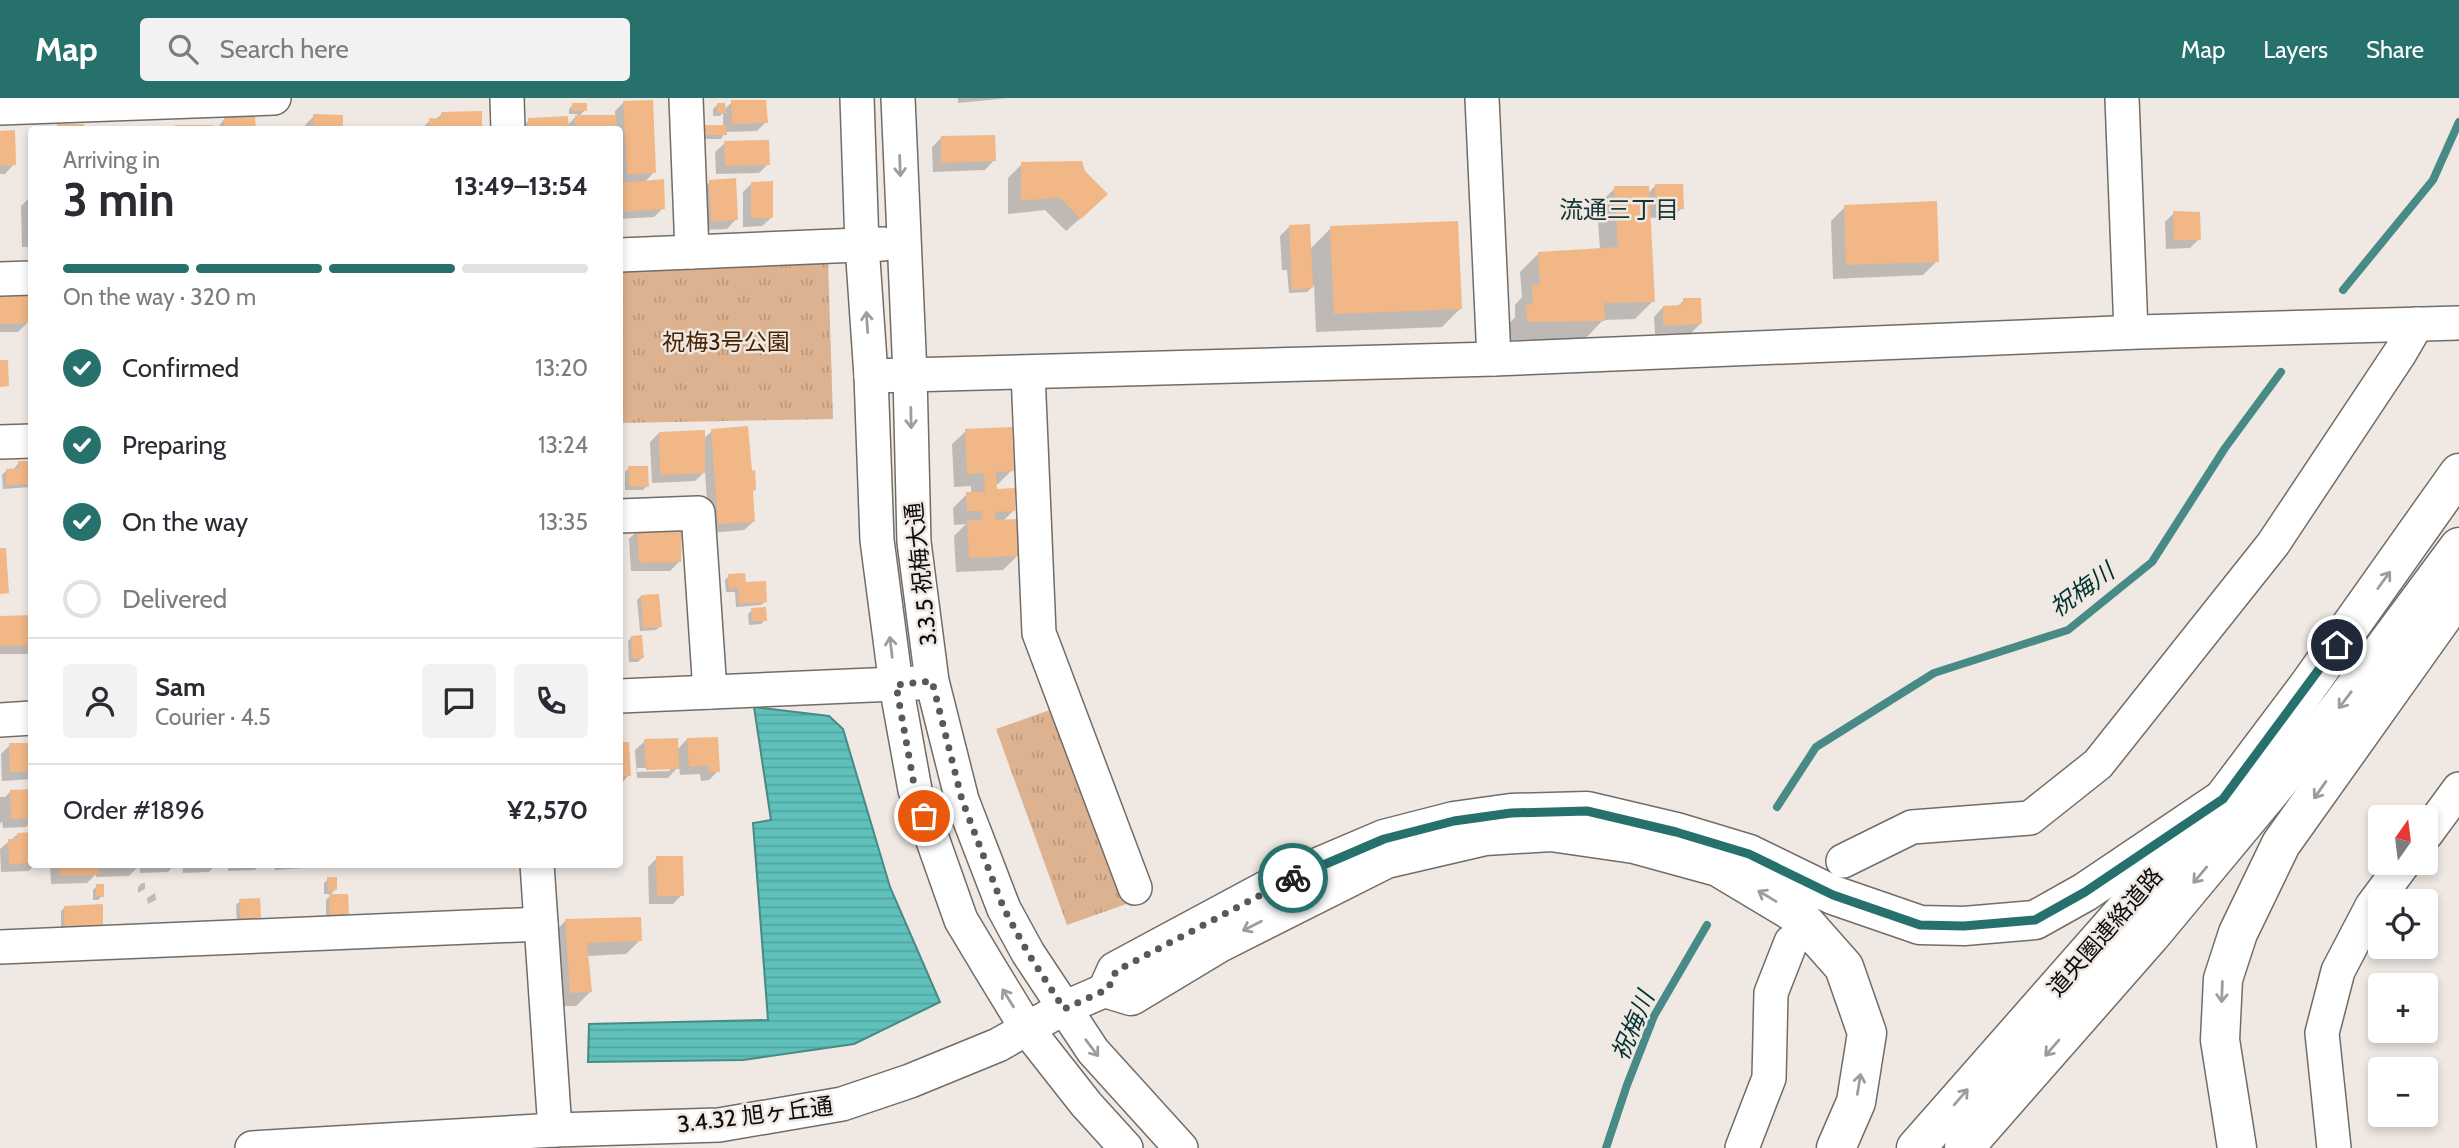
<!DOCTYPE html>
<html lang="en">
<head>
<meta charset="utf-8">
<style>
  :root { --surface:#fff; --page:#f2f2f3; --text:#2b2b33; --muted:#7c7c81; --line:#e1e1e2; --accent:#27716d }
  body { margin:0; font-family:Cabin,"Noto Sans JP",sans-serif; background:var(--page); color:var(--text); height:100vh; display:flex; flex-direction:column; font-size:26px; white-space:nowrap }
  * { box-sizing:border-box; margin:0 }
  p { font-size:23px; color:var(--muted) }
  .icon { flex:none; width:38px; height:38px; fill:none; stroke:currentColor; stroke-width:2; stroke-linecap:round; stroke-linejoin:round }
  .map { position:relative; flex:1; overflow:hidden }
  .side { position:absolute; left:28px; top:28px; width:595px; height:742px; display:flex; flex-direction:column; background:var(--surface); border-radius:7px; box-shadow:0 4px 10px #0003 }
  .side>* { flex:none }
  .needle { width:46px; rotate:14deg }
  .controls { position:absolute; left:2368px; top:707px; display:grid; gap:14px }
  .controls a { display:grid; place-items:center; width:70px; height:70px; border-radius:7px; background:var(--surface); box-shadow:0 4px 10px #0003; font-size:35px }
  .pin { position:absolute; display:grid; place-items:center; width:60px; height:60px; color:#fff; margin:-30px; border:4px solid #fff; border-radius:50%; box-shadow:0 2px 7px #0007 }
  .courier { position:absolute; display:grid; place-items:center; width:70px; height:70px; margin:-35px; border:5px solid #27716d; border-radius:50%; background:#fff; color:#222; box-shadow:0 2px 9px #0007 }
  .summary em { font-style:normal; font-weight:700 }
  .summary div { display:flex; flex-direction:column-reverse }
  .summary { display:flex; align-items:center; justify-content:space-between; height:119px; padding:0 35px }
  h1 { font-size:46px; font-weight:700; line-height:52px }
  .bar { display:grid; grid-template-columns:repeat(4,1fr); gap:10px 7px; align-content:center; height:84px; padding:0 35px }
  .bar i { height:9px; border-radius:5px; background:var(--line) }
  .bar .on { background:var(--accent) }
  .bar p { grid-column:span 4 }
  .line { display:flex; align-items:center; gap:18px; padding:0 35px; border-top:2px solid var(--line) }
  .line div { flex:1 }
  .round { display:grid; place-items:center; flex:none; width:74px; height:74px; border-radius:7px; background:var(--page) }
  ol { padding:0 35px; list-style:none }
  li { display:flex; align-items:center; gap:21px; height:77px }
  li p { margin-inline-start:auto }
  li .icon { padding:7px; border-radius:50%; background:var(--accent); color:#fff; stroke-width:4 }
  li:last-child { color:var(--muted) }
  li i { width:38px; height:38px; border:4px solid var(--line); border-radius:50% }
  header { display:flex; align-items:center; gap:42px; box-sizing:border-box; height:98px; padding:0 35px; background:var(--accent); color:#fff }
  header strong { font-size:33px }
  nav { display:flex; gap:38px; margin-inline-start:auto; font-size:24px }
  .search { width:490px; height:63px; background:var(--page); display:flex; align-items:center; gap:18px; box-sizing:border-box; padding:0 24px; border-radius:7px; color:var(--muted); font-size:26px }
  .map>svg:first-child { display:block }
  .park { fill:url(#park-tufts) }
  .water { fill:url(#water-rules); stroke:#478a86; stroke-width:2 }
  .shadow { fill:#0003; fill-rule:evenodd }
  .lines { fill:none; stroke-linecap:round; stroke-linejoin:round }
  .stream { stroke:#478a86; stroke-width:8 }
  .building { fill:#f1b787 }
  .minor-casing { stroke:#726c67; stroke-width:36 }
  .highway-casing { stroke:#726c67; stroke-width:41 }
  .minor { stroke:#fff; stroke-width:33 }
  .highway { stroke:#fff; stroke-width:38 }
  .oneway { stroke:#9e9d9d }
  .done { stroke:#5c5856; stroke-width:7; stroke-dasharray:0 12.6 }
  .route { stroke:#27716d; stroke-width:9 }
  .labels { text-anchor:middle; stroke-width:5; stroke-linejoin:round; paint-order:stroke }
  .park-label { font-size:23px; fill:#472300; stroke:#efe8e3 }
  .street-label { font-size:23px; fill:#0d0b0a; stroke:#efe8e3 }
  .neighbourhood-label { font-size:24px; fill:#153735; stroke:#efe8e3 }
  .water-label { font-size:24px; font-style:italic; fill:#013230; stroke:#efe8e3 }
</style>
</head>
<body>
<header>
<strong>Map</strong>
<div class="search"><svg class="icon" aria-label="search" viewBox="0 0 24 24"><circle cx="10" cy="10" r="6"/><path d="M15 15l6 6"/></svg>Search here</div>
<nav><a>Map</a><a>Layers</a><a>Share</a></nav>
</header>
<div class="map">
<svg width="2459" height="1050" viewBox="0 0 2459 1050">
  <defs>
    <pattern id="park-tufts" width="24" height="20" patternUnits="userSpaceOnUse" patternTransform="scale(1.75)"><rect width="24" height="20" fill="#ddb291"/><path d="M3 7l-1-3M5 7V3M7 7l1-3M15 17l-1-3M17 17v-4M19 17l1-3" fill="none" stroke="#bc987c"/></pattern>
    <pattern id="water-rules" width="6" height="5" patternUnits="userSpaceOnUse" patternTransform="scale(1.75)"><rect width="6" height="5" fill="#60c1bb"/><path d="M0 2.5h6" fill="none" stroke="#52a49f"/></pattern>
  </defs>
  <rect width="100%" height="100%" fill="#efe8e3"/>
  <!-- park -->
  <g class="park">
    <polygon points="828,163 833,321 620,325 620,168"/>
    <polygon points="1061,608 1132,804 1067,827 996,631"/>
  </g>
  <!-- water -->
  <polygon class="water" points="754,609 829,618 843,631 890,789 940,904 854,946 743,962 588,964 589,926 768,922 753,725 771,722"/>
  <!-- shadow -->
  <g class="shadow">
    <polygon points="958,0 1009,0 958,5"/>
    <polygon points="624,4 654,74 644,85 663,110 654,119 620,121 620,32 520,32 529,22 567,28 578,16 569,16 569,11 573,7 585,12 578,19 615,19 615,13"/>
    <polygon points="732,4 766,24 757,33 725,34 721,41 696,41 696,33 723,29 723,15 720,18 713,18 713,11 717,7 724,12"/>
    <polygon points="442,16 481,32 421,32 430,22 435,22"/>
    <polygon points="314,18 341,32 305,32 305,27"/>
    <polygon points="225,20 254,32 216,32"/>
    <polygon points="0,35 14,66 5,76 0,76"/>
    <polygon points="941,40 994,62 985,72 933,74 932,49"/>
    <polygon points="725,45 768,66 759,75 716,76 715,54"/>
    <polygon points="1022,66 1092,110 1066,133 1045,112 1008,116 1008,80"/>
    <polygon points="710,84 736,121 727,131 702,132 700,93"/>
    <polygon points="752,85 772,119 762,128 743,129 743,94"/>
    <polygon points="1655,88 1682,110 1673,119 1649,120 1653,203 1635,221 1603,222 1585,241 1510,242 1508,227 1515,219 1515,207 1522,199 1520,174 1538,156 1600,152 1597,108 1615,90 1648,95"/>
    <polygon points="30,99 32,99 32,163 28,163 28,149 22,149 21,108"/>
    <polygon points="1845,109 1937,163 1923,177 1833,181 1831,123"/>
    <polygon points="2174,115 2199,141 2190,150 2166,151 2165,124"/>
    <polygon points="1289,129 1310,151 1331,130 1460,211 1442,229 1316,234 1314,187 1307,194 1289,195 1287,172 1282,172 1280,138"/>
    <polygon points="0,195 27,225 18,234 0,234"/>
    <polygon points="1684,202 1700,226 1691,235 1655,236 1654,219 1663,209 1677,209"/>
    <polygon points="712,333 750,375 754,392 752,394 754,423 744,432 709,435 705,373 695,383 652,385 650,344 659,335 703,341"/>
    <polygon points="966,333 1012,372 998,386 995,386 995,393 1014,412 1003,423 1017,458 1003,472 956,474 954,438 966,426 954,427 953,410 967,396 971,396 971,388 954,389 952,346"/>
    <polygon points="32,364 31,389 3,391 2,377 6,373 15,372 15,369 19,365"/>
    <polygon points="629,370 647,388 643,392 625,392 625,374"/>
    <polygon points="638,432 680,463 670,473 631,473 629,441"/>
    <polygon points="729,478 744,486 766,503 761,507 736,509 735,494 726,494 725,482"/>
    <polygon points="641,498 660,528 656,532 640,533 637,502"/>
    <polygon points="752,512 765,522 761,526 749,527 748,516"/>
    <polygon points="0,519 32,519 32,551 27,556 0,556"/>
    <polygon points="632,539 642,560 638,564 629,564 628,543"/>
    <path d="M687,641l31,32 -9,9 -8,1 -1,-7 -20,1 -1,-9 -11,12h-31l-2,-28 10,-9 31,10zM637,670h33v3l-33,1z"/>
    <polygon points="620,646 627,646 629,677 620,687"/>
    <polygon points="10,647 32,647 32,681 2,683 1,656"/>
    <polygon points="11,693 32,693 32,723 26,729 3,730 2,723 0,726 0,699 5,699"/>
    <polygon points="18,736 32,736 32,766 35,766 29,773 1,774 0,751"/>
    <polygon points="657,760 682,797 673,806 649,806 648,769"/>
    <polygon points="50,766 175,766 168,774 140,775 140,767 129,778 96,779 96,776 87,785 51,786"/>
    <polygon points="182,766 217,766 209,774 183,775"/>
    <polygon points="228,766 261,766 255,772 228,773"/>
    <polygon points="274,766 307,766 303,770 275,772"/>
    <polygon points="316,766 347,766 344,769 316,770"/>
    <polygon points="328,781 335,792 331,796 324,796 324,785"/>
    <polygon points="142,785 145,785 145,791 138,795 138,789"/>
    <polygon points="97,788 102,798 98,802 93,802 93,792"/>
    <polygon points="155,795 156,802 148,806 147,800"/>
    <polygon points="330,798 347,815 343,819 326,820 326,802"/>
    <polygon points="240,803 260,821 255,825 237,826 236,807"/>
    <polygon points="101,808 61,835 61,813 65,809"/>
    <polygon points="565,823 640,842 626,856 587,858 590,894 576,908 556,908 552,837"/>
  </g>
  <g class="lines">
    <!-- stream -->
    <g class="stream">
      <polyline points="2343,192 2433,82 2459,24"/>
      <polyline points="1777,709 1816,649 1934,575 2068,532 2152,464 2225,350 2281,274"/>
      <polyline points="1606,1050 1627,987 1654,918 1707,827"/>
    </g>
  </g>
  <!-- building -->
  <g class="building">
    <polygon points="653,2 656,75 627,76 623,3"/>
    <polygon points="731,2 766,2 768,25 732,26"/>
    <rect x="572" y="5" width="15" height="8"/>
    <polygon points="717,5 725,5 726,15 717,15"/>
    <polygon points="482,13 482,32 429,32 429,20 441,21 441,14"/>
    <polygon points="313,16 343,17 343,32 314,32"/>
    <polygon points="255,17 256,32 225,32 224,19"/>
    <polygon points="575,17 616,17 617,32 575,32"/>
    <polygon points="568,18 569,32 529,32 528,20"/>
    <rect x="57" y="26" width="27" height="6"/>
    <rect x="175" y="27" width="38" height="5"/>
    <polygon points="700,27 726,27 727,37 700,37"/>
    <polygon points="15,32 16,67 0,68 0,33"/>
    <polygon points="995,37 996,63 941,65 941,38"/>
    <polygon points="769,42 770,67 725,68 724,43"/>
    <polygon points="1082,63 1085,73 1108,96 1081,121 1059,99 1021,103 1021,64"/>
    <polygon points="736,80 738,122 711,124 709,82"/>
    <polygon points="664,81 665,111 620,114 620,85"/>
    <polygon points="773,83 773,120 751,120 751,84"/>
    <polygon points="1655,86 1683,86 1684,111 1656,112"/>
    <polygon points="1614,88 1649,88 1655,204 1604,205 1605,223 1528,224 1525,207 1533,206 1532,187 1540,187 1538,154 1618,149"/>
    <polygon points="1937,103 1939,164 1846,167 1844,107"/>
    <polygon points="2173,113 2200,114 2201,142 2174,142"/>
    <polygon points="1458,123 1462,211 1334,216 1330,128"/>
    <polygon points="1310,126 1313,190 1292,192 1289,127"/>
    <polygon points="28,192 29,225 0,226 0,194"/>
    <polygon points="1683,200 1701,200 1702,226 1663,228 1663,208 1683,207"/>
    <polygon points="0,262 8,262 9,288 0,289"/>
    <polygon points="748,328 752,373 755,372 756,392 753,393 755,424 718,426 711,331"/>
    <polygon points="1012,329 1014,373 996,374 997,391 1015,390 1015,413 995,414 996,422 1017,421 1019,458 969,460 967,422 982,422 981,413 967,413 966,394 985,394 984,375 967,376 965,331"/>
    <polygon points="705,332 705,375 660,377 659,334"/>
    <polygon points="18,363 32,363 32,386 6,387 6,371 19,370"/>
    <polygon points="628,368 648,368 649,389 629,388"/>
    <polygon points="637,430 682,430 681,464 639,465"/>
    <polygon points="0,450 6,450 9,495 0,496"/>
    <polygon points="745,475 746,484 766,483 767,504 739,506 738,490 729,491 728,476"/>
    <polygon points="659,496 662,529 643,530 641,497"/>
    <polygon points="766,509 767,523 752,523 751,510"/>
    <polygon points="32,517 32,547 0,548 0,518"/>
    <polygon points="642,537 644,560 633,561 631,538"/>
    <polygon points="718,639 720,674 709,674 708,667 689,669 687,640"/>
    <polygon points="678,640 679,671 646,672 644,641"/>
    <polygon points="620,644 629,644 631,678 620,678"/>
    <polygon points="9,645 32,645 32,673 10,674"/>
    <polygon points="32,691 32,720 11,721 10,692"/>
    <polygon points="32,734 32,765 9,766 8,741 17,741 17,735"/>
    <polygon points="656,758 683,758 684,798 657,798"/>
    <polygon points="59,766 97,766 98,777 60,778"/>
    <rect x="104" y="766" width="36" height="4"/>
    <polygon points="327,779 337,779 337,792 328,793"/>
    <polygon points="96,786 104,786 104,799 96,798"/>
    <polygon points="329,796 348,796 349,816 330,817"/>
    <polygon points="260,800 261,821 241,823 239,801"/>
    <polygon points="103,806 103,830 65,832 64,808"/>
    <polygon points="641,819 642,843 587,845 592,894 570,895 565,821"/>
  </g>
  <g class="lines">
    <!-- minor casing -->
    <g class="minor-casing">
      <g id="minor">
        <polyline points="507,0 508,32"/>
        <polyline points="686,0 692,154"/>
        <polyline points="857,0 862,147 871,278 877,442 896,587 915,692 961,822 991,872 1027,931 1086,1006 1126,1050"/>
        <polyline points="898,0 910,277 914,444 932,583 962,702 1004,811 1028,855 1093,953 1181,1050"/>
        <polyline points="1482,0 1494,261"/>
        <polyline points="2122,0 2131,234"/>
        <polyline points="0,10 274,0"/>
        <polyline points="620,157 883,146"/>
        <polyline points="0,181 32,180"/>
        <polyline points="1028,275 1039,535 1135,790"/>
        <polyline points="871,278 1494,261 2139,234 2459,225"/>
        <polyline points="0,344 32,343"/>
        <polyline points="620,418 698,415 710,594"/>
        <polyline points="620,598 918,585"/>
        <polyline points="0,622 32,620"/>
        <polyline points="2426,736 2459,691"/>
        <polyline points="1843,763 1912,729 2030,720 2098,666 2273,446 2400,255 2417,226"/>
        <polyline points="537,766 555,1032"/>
        <polyline points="0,849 541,826"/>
        <polyline points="252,1050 555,1032 719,1027 842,1006 910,983 998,947 1064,910 1108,891"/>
        <polyline points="1742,1050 1769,980 1771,895 1791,844"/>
        <polyline points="2334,1050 2322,935 2338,873 2372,808 2404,765"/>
      </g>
    </g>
    <!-- highway casing -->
    <g class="highway-casing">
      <g id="highway">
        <polyline points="1836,1050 1856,1004 1867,935 1844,869 1798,817 1718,769 1634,746 1551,734 1485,738 1386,761 1219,845 1131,898 1108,891 1116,873 1276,787 1384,741 1454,723 1511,715 1587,713 1676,734 1749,756 1833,797 1920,827 1964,828 2035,822 2085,794 2223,701"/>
        <polyline points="1916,1050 2223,701 2308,588 2459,375"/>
        <polyline points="1964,1050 2151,837 2338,612 2459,449"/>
        <polyline points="2237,1050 2220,942 2223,881 2238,835 2281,746 2459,496"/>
      </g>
    </g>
    <!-- minor -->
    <use href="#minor" class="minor"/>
    <!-- highway -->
    <use href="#highway" class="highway"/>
  </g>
  <!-- one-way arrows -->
  <defs><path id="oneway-shaft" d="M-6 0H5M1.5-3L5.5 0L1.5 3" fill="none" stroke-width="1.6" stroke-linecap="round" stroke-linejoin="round" transform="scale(1.75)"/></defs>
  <g class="oneway">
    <use href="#oneway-shaft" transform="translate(900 68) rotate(88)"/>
    <use href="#oneway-shaft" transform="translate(867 224) rotate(-94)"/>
    <use href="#oneway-shaft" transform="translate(911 320) rotate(89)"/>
    <use href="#oneway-shaft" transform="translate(2384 482) rotate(-54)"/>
    <use href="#oneway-shaft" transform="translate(891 549) rotate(-97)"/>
    <use href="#oneway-shaft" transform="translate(2345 602) rotate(127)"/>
    <use href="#oneway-shaft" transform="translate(2320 692) rotate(125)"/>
    <use href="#oneway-shaft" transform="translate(2200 777) rotate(130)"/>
    <use href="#oneway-shaft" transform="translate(1767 798) rotate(-149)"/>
    <use href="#oneway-shaft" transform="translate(1252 828) rotate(153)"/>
    <use href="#oneway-shaft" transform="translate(2222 894) rotate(92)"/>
    <use href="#oneway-shaft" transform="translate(1008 900) rotate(-122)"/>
    <use href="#oneway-shaft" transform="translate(1092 950) rotate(53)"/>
    <use href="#oneway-shaft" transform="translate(2052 950) rotate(131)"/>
    <use href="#oneway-shaft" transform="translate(1859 986) rotate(-81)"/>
    <use href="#oneway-shaft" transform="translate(1961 999) rotate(-49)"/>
  </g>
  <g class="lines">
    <!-- done -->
    <polyline class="done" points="924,718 915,692 896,587 932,583 962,702 1004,811 1028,855 1064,911 1108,891 1116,873 1293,780"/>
    <!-- route -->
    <polyline class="route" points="1293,780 1384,741 1454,723 1511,715 1587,713 1676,734 1749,756 1833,797 1920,827 1964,828 2035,822 2085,794 2223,701 2337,547"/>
  </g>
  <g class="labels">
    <!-- park labels -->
    <g class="park-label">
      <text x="726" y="252">祝梅3号公園</text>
    </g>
    <!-- street labels -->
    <g class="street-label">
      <text transform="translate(921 476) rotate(-96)" y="8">3.3.5 祝梅大通</text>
      <text transform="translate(2105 834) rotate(-49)" y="8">道央圏連絡道路</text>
      <text transform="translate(755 1017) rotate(-7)" y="8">3.4.32 旭ヶ丘通</text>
    </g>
    <!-- neighbourhood labels -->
    <g class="neighbourhood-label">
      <text x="1619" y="120">流通三丁目</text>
    </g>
    <!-- water labels -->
    <g class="water-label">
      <text transform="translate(2082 492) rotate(-36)" y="8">祝梅川</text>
      <text transform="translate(1633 928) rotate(-67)" y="8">祝梅川</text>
    </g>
  </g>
</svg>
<div class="controls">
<a><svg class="needle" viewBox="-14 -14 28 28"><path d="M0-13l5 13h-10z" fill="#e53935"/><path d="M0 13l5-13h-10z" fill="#7c7c81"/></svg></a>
<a><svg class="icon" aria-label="locate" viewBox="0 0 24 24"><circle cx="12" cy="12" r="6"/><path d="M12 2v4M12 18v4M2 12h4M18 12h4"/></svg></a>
<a>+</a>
<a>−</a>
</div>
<div class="pin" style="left:924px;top:718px;background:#ea580c"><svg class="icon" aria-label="bag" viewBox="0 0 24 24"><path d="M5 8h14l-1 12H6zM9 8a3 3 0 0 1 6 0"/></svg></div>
<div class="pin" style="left:2337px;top:547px;background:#1f2937"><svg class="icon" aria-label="home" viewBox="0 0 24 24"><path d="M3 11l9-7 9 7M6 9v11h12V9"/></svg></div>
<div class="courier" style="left:1293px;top:780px"><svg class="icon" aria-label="bike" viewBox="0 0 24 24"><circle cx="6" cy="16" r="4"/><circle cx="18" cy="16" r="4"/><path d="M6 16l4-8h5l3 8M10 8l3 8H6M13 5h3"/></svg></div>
<section class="side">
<div class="summary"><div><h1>3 min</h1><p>Arriving in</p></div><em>13:49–13:54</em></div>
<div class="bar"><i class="on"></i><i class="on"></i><i class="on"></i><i></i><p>On the way · 320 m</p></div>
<ol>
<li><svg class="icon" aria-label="check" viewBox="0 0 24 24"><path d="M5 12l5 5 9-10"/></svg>Confirmed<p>13:20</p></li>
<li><svg class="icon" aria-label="check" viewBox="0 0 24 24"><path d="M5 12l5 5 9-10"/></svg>Preparing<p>13:24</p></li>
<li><svg class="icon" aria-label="check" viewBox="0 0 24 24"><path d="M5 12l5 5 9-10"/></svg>On the way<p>13:35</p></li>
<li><i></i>Delivered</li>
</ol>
<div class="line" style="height:126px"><a class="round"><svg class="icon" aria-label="person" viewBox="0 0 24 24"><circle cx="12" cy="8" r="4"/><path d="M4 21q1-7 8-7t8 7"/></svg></a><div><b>Sam</b><p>Courier · 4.5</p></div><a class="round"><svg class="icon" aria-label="chat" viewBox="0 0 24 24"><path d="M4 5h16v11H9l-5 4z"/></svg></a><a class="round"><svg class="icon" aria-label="phone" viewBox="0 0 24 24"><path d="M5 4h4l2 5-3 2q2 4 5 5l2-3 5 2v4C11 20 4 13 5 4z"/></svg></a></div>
<div class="line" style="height:91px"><div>Order #1896</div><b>¥2,570</b></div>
</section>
</div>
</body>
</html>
